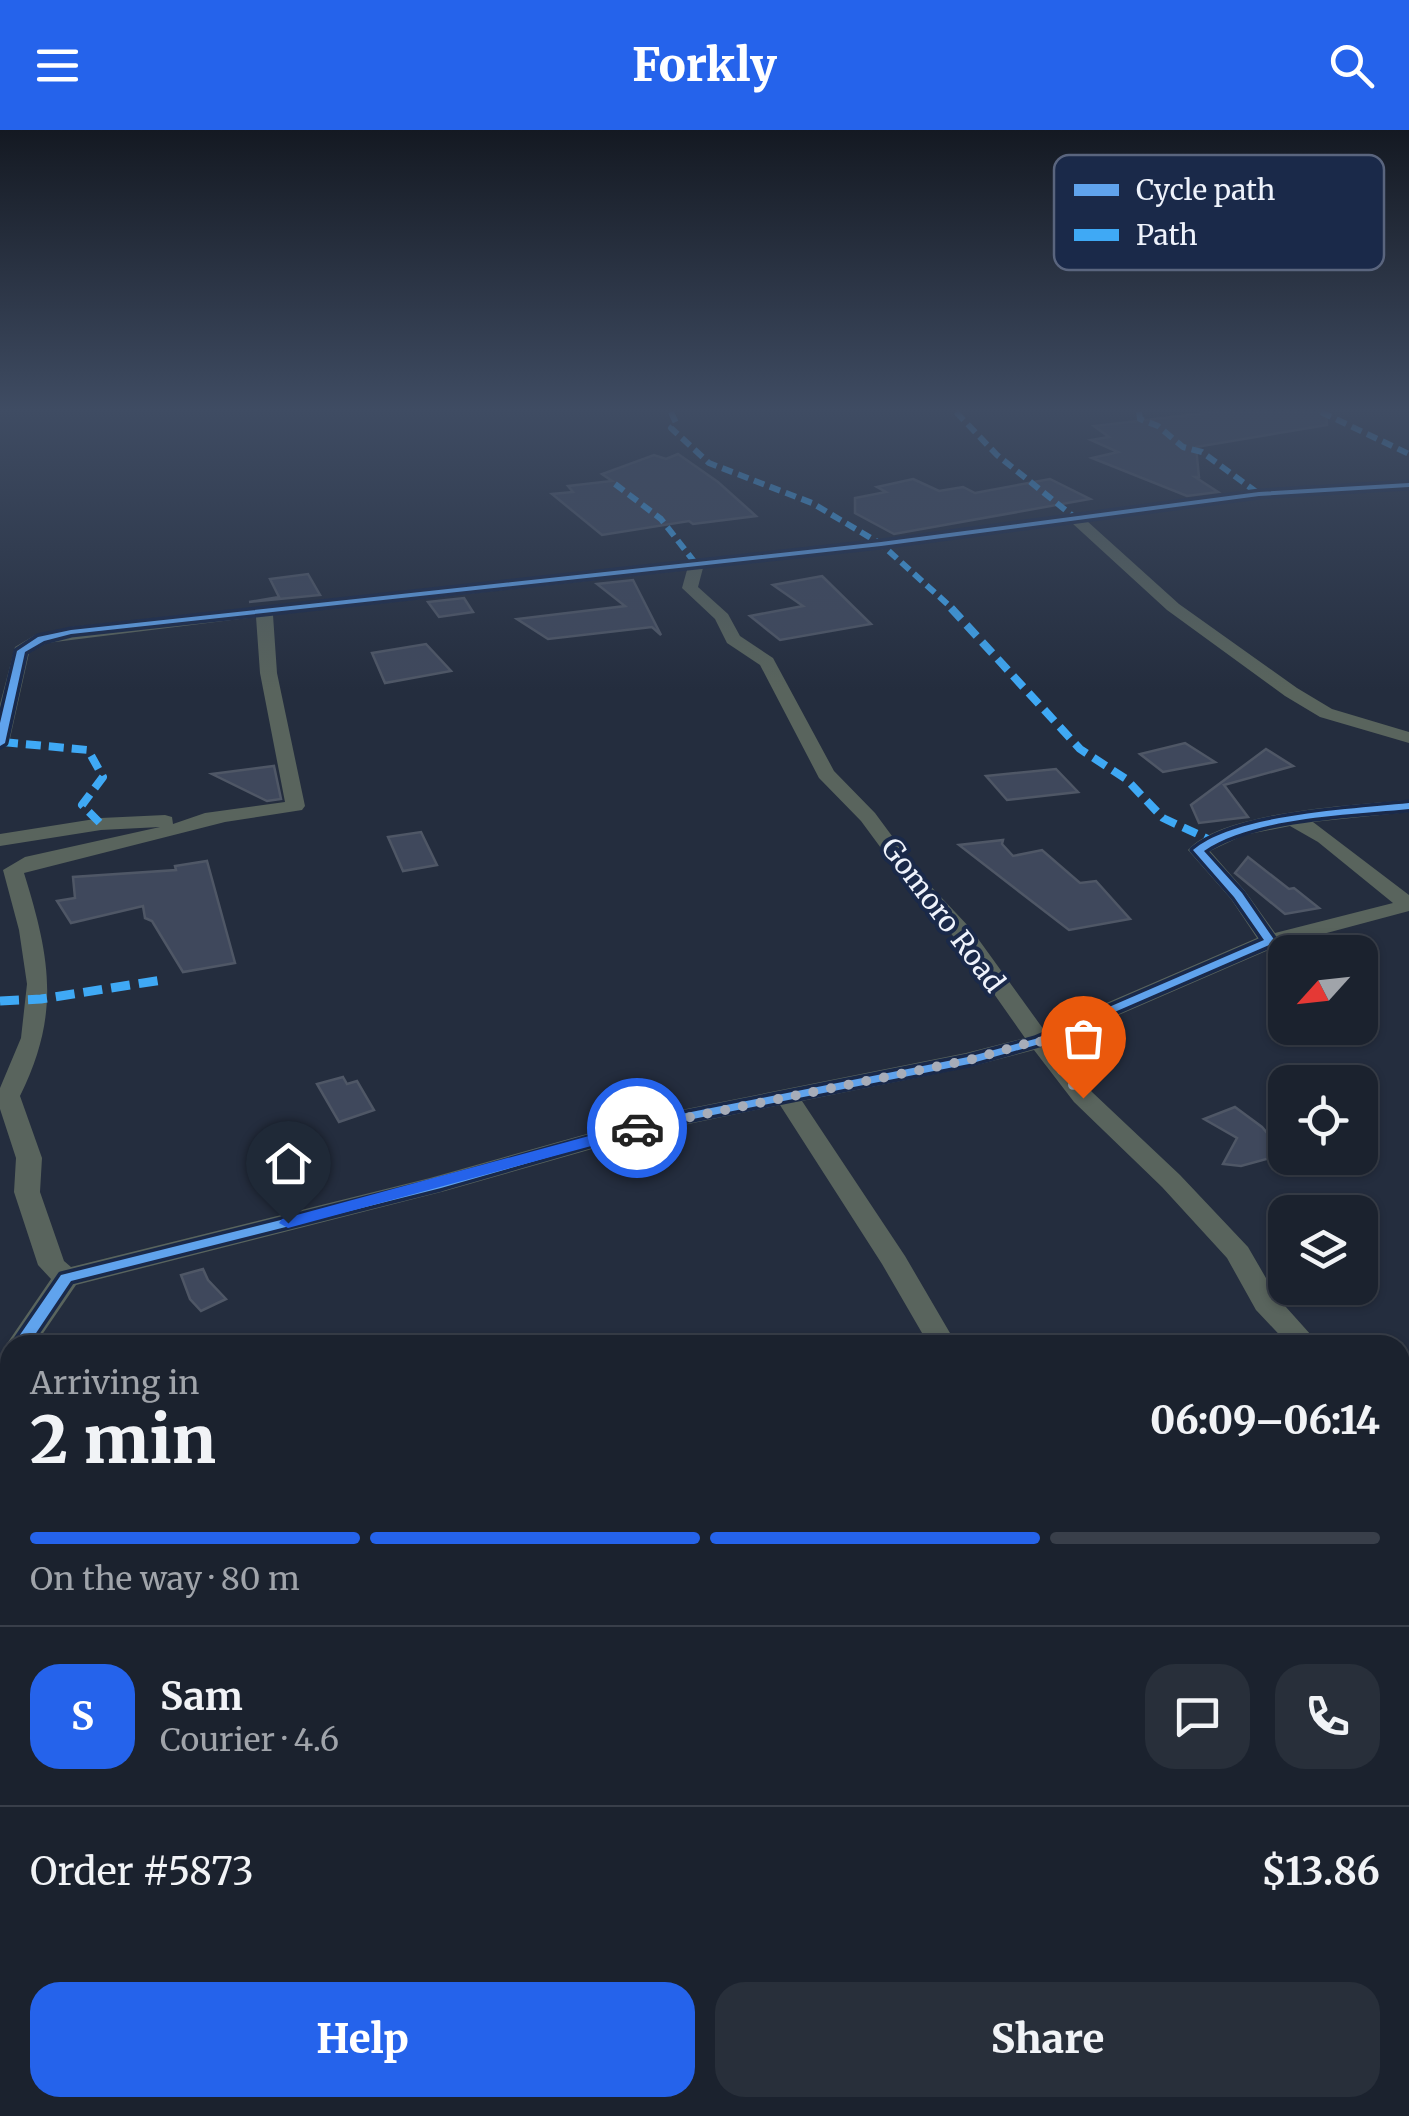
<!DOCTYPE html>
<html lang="en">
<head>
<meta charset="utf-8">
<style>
  :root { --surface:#1b222e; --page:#282f3a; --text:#f1f3f6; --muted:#a0a4aa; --line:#393f4a; --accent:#2563eb }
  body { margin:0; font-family:Merriweather,serif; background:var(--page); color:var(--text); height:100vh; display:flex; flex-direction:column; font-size:38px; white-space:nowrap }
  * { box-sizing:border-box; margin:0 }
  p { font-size:32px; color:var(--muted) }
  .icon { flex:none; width:55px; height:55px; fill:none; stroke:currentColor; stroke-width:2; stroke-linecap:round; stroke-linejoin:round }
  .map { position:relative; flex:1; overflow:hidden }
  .panel { position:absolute; left:0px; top:1205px; width:1410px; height:782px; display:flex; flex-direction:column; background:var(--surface); border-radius:30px 30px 0 0; box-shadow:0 2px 8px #0004,0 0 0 2px var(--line) }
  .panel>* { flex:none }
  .needle { width:65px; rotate:243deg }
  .tools { position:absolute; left:1268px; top:805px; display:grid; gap:20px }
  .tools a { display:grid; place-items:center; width:110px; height:110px; border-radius:20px; background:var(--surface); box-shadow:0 2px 8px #0004,0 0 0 2px var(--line); font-size:50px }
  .pin { position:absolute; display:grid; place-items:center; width:85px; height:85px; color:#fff; margin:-102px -42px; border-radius:50% 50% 50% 0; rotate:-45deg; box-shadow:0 0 10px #0007 }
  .pin .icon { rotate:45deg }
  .courier { position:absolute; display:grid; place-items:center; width:100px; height:100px; margin:-50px; border:8px solid #2563eb; border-radius:50%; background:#fff; color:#222; box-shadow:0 2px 12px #0007 }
  .head em { font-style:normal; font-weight:800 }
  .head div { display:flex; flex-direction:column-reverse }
  .head { display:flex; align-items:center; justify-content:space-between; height:170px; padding:0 30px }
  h1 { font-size:65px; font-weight:800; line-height:75px }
  .bar { display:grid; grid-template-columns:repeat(4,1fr); gap:15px 10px; align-content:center; height:120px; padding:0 30px }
  .bar i { height:12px; border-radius:8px; background:var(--line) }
  .bar .active { background:var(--accent) }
  .bar p { grid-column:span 4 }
  .line { display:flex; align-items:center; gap:25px; padding:0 30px; border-top:2px solid var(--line) }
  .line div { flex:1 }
  .round { display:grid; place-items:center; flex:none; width:105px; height:105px; border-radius:30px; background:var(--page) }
  .button { display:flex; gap:20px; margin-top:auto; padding:20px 30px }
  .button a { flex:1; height:115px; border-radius:30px; background:var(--accent); color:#fff; font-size:40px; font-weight:800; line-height:115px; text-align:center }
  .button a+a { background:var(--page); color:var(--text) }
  header { display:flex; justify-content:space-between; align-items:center; height:130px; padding:0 30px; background:var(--accent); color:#fff; font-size:45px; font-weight:800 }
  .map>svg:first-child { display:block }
  .building { fill:#3f485c; stroke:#4f5766; stroke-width:2.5 }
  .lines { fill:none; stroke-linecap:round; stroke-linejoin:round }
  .street { fill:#59645d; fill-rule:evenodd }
  .quiet-far3 { stroke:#3fa9f5; stroke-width:6; stroke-dasharray:11 6; stroke-linecap:butt }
  .quiet-far2 { stroke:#3fa9f5; stroke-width:8; stroke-dasharray:15 8; stroke-linecap:butt }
  .quiet-far1 { stroke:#3fa9f5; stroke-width:9; stroke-dasharray:19 9; stroke-linecap:butt }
  .quiet { stroke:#3fa9f5; stroke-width:15; stroke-dasharray:30 15; stroke-linecap:butt }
  .cycleway-casing { stroke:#1a2949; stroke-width:7 }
  .cycleway { fill:#60a3ed; fill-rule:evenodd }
  .route { fill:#2563eb }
  .done { stroke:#a7adb9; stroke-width:10; stroke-dasharray:0 18 }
  .labels { text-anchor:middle; stroke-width:8; stroke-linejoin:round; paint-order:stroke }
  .street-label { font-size:28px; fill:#eef2fb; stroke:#1a2949 }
  .key { fill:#1a2949; stroke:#5a657e; stroke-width:2.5 }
  .key-label { font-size:28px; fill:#eef2fb }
</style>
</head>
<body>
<header><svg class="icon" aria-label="menu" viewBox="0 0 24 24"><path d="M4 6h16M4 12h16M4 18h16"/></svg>Forkly<svg class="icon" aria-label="search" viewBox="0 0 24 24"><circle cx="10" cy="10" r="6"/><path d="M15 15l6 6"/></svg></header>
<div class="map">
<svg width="1409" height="1986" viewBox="0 0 1409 1986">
  <rect width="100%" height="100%" fill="#242d3e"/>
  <!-- building -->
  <g class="building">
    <polygon points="1214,282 1326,282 1327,295 1196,317 1199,347 1195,347 1218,362 1187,366 1092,328 1118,322 1091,310 1109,307 1094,296"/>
    <polygon points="678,324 718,352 756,386 693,394 689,391 602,405 552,364 573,362 568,356 612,351 602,344 654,325 666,329"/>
    <polygon points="913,349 939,361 963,357 975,363 1050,349 1090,369 894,404 855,383 855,368 886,362 877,357"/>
    <polygon points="308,444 320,465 249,472 279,467 270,449"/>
    <polygon points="822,446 871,494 780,510 750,486 803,476 773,455"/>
    <polygon points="633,450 661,505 652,497 548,509 517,489 625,476 597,454"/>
    <polygon points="464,468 473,482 439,487 428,472"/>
    <polygon points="426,514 451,541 385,553 372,523"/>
    <polygon points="1185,613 1215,632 1163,642 1140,624"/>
    <polygon points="1266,619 1293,636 1224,655 1248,687 1199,693 1191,675"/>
    <polygon points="274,636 281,669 267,671 212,644"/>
    <polygon points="1056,639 1078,662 1007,670 986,646"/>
    <polygon points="421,702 437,735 403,741 388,707"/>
    <polygon points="1003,710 1002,714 1013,726 1042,720 1080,753 1096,751 1130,789 1069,800 959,715"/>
    <polygon points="1248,727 1289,759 1294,758 1319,778 1285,784 1235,743"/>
    <polygon points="207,731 235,833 183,842 152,791 145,788 143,776 71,793 57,771 75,768 73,747 176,740 175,736"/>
    <polygon points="343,947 347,954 357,951 374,980 339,992 317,954"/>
    <polygon points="1235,977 1262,997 1285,1024 1241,1036 1223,1034 1237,1008 1204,989"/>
    <polygon points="203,1139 208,1150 226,1169 201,1181 190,1169 181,1145"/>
  </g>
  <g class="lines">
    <!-- street -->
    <g class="street">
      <path d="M1409,351v8l-150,9 -172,23 92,83 118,84 35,21 77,23v11l-89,-26 -35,-21 -118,-86 -95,-87 -369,45 -5,19 30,27 12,22 33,22 61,113 41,42 48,65 48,51 73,101 213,-92 -26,-39 -43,-49c35,-39 168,-45 221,-50v12l-96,10 96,73v16l-131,35 -224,97 38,49 88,83 68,72 29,50 43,48h-31l-33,-35 -29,-52 -65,-71 -88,-85 -40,-52 -65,17 -167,34 103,155 52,89h-28l-47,-81 -102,-159 -125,26 -210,60 -369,94 -41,60h-25v7l-4,-7 45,-66 -13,-14 -24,-73 2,-34 -16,-49v-21l21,-50 6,-54 -8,-54 -16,-60 22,-13 135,-30 -59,3 -101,16v-12l101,-16 64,-3 7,2 1,7 32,-11 80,-11 -25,-129 -4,-56 -209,26 -18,10 -20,90 -9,5v-44l15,-57 20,-12 36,-8 810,-87 378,-50zM687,440l-5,18 33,31 12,24 33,22 59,113 42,43 48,65 45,51 71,101 -59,15 -315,63 -221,62 -359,89 -7,-6 -24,-69 2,-34 -22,-62c41,-83 30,-139 4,-223l201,-51 77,-12 3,-4 -28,-133 -4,-58zM1290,696l28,16 75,61 -118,30 -30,-42 -35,-40 34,-16z"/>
      <polygon points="1400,1335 1409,1338 1409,1391 1400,1394"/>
      <polygon points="1327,1978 1371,1978 1374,1986 1330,1986"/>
    </g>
    <!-- quiet-far3 -->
    <g class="quiet-far3">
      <polyline points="671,282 676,293 671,298 709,333 812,373 881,414 954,480"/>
      <polyline points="956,282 997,325 1074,387"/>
      <polyline points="1139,282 1140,289 1158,296 1183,317 1202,322 1259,364"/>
      <polyline points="1321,282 1409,324"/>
      <polyline points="615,354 661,389 696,434"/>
    </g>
    <!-- quiet-far2 -->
    <g class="quiet-far2">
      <polyline points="951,478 1080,619 1126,649 1163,688 1208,709"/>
      <polyline points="3,612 88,620 103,647 82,675 101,694"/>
    </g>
    <!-- quiet-far1 -->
    <polyline class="quiet-far1" points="0,871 41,869 162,850"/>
    <!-- quiet -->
    <g class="quiet">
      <polyline points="1400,1851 1409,1853"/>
      <polyline points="330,1978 332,1986"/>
      <polyline points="754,1978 757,1986"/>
      <polyline points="148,1986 172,1978"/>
      <polyline points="507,1986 524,1978"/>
    </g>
    <!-- cycleway casing -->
    <g class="cycleway-casing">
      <g id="cycleway">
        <polygon points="1409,353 1409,357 1259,366 881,416 71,504 44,511 25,522 5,613 0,616 0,593 17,521 38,507 71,500 881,412 1259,362"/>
        <path d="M1409,673v6c-60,6 -155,8 -205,42l38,42 33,48 -1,2 -231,100 -74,21 -316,63 -212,61 -370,93 -43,64h-15l48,-70 372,-93 218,-62 317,-63 67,-18 229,-99 -30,-43 -41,-47c42,-36 160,-41 216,-47z"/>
      </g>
    </g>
    <!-- cycleway -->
    <use href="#cycleway" class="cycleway"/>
  </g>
  <!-- sky -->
  <linearGradient id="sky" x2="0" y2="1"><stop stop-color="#141922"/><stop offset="0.5" stop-color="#3f4c63"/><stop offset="1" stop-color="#3f4c63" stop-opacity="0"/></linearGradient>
  <rect width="1409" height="560" fill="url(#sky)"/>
  <!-- route -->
  <polygon class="route" points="637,993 643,995 643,1002 288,1098 279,1093 282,1089"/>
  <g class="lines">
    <!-- done -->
    <polyline class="done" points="637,998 969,930 1039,910 1083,968"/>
  </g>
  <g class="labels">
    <!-- street labels -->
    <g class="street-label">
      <text transform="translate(943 785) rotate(53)" y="10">Gomoro Road</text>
    </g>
  </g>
  <!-- legend -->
  <rect x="1054" y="25" width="330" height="115" rx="15" class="key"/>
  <rect x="1074" y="54" width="45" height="12" fill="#60a3ed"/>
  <rect x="1074" y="99" width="45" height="12" fill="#3fa9f5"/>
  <g class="key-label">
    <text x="1136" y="70">Cycle path</text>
    <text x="1136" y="115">Path</text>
  </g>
</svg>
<div class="tools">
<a><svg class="needle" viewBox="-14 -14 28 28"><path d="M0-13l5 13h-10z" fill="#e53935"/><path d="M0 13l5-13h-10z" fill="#a0a4aa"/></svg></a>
<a><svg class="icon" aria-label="locate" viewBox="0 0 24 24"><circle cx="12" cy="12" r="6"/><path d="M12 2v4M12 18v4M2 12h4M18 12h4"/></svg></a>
<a><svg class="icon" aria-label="layers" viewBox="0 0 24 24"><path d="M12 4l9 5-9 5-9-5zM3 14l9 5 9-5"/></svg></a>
</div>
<div class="pin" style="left:1083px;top:968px;background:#ea580c"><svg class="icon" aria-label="bag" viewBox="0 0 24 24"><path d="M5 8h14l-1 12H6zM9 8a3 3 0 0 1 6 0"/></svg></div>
<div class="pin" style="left:288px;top:1093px;background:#1f2937"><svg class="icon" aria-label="home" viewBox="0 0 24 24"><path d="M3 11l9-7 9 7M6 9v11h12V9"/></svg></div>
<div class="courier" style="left:637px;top:998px"><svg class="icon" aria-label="car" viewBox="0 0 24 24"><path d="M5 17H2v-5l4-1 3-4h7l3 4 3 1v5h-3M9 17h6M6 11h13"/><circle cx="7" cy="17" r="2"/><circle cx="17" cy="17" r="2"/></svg></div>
<section class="panel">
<div class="head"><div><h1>2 min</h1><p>Arriving in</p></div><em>06:09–06:14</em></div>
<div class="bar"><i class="active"></i><i class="active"></i><i class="active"></i><i></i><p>On the way · 80 m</p></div>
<div class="line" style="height:180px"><b class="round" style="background:var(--accent);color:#fff">S</b><div><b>Sam</b><p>Courier · 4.6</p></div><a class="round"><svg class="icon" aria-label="chat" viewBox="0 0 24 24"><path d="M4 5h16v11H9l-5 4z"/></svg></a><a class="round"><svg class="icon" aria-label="phone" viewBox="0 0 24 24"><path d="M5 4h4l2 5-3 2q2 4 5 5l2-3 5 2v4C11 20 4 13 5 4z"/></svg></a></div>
<div class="line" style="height:130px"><div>Order #5873</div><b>$13.86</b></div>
<div class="button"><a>Help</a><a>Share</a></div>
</section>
</div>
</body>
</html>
